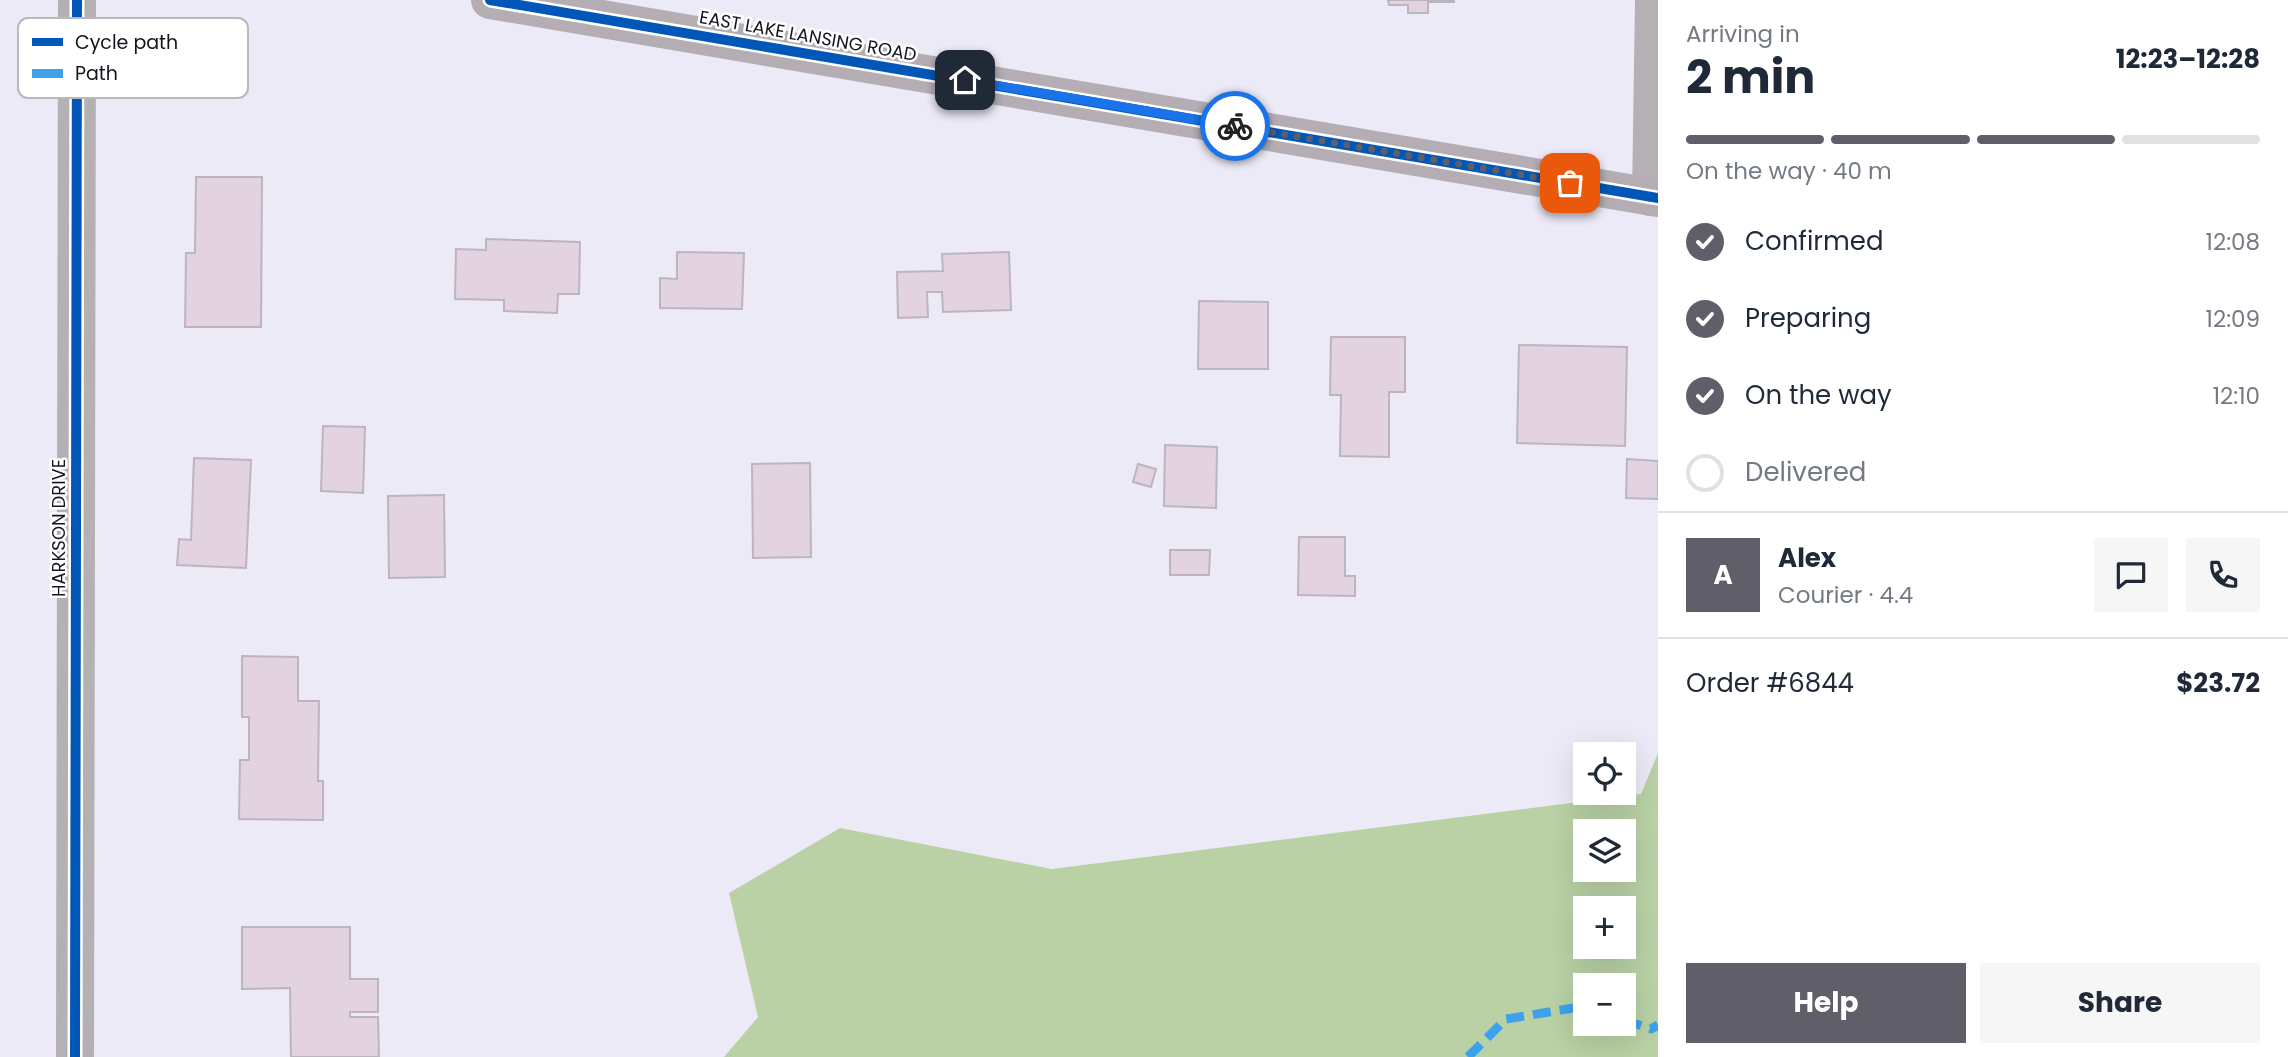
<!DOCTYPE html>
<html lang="en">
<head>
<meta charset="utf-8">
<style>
  :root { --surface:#fff; --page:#f6f6f7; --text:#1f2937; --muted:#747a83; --line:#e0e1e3; --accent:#605e69 }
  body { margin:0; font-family:Poppins,sans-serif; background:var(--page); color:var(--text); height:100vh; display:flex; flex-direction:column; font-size:26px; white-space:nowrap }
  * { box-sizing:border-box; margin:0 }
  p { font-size:23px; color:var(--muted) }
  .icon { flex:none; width:38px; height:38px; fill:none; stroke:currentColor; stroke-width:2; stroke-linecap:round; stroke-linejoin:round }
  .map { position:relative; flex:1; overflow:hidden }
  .panel { display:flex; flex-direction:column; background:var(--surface); width:630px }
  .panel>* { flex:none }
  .tools { position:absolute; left:1573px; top:742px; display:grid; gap:14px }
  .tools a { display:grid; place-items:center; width:63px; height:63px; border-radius:0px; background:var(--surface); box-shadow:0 7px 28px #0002; font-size:35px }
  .pin { position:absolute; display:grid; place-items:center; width:60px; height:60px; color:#fff; margin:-30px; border-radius:14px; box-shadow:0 4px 10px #0006 }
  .courier { position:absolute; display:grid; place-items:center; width:70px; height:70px; margin:-35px; border:5px solid #1a73e8; border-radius:50%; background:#fff; color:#222; box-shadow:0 2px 9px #0007 }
  .overview em { font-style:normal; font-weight:700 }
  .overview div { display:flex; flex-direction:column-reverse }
  .overview { display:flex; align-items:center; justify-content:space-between; height:119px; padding:0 28px }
  h1 { font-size:46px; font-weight:700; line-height:52px }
  .bar { display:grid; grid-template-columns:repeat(4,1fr); gap:10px 7px; align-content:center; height:84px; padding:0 28px }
  .bar i { height:9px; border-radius:5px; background:var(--line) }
  .bar .on { background:var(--accent) }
  .bar p { grid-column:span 4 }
  .line { display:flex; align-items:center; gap:18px; padding:0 28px; border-top:2px solid var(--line) }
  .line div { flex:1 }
  .round { display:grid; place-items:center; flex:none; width:74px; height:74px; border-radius:0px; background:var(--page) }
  ol { padding:0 28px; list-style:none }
  li { display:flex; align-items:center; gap:21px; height:77px }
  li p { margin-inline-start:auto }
  li .icon { padding:7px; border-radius:50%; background:var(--accent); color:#fff; stroke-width:4 }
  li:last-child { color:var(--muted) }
  li i { width:38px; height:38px; border:4px solid var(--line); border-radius:50% }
  .button { display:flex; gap:14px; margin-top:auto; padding:14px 28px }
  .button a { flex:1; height:80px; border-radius:0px; background:var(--accent); color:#fff; font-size:28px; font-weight:700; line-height:80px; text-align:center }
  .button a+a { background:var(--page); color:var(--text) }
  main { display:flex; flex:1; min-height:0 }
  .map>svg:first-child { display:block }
  .forest { fill:#b9d1a5; fill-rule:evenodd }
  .building { fill:#e3d3e1; stroke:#bcb5be; stroke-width:2 }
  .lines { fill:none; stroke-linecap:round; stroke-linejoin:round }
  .street { stroke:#b4b0b3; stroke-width:38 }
  .secondary { stroke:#b4aeb4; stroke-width:38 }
  .quiet { stroke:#3da2ea; stroke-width:9; stroke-dasharray:18 9; stroke-linecap:butt }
  .cycleway-casing { stroke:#fff; stroke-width:15 }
  .cycleway { stroke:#0057b8; stroke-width:10 }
  .done { stroke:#605e69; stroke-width:7; stroke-dasharray:0 12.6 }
  .route { stroke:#1a73e8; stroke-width:9 }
  .labels { text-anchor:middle; stroke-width:5; stroke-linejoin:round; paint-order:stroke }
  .street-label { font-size:18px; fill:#15131c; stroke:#fff }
  .key { fill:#fff; stroke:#b9b8bb; stroke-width:2 }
  .key-label { font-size:19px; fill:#15131c }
</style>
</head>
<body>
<main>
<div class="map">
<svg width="1658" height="1057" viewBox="0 0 1658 1057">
  <rect width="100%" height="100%" fill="#eceaf7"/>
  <!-- forest -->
  <path class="forest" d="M1658,753v304h-934l34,-40 -29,-124 111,-65 212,41 589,-75zM1586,831h38v39h-38zM1586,908h38v39h-38zM1586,985h38v39h-38z"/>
  <!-- building -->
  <g class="building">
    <polygon points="1388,0 1454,0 1454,2 1428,2 1428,13 1408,13 1408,5 1389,5"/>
    <polygon points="196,177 262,177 261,327 185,327 186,253 195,253"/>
    <polygon points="486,239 580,242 579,294 558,294 557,313 504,311 504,300 455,299 456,249 486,250"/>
    <polygon points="677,252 744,253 742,309 660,308 660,278 677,279"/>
    <polygon points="1009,252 1011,310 943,312 942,292 927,292 928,317 898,318 897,272 943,271 942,254"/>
    <polygon points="1199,301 1268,302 1268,369 1198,369"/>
    <polygon points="1331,337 1405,337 1405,392 1389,392 1389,457 1340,456 1341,395 1330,395"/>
    <polygon points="1519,345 1627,347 1625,446 1517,443"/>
    <polygon points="323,426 365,427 363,493 321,491"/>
    <polygon points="1165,445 1217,447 1216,508 1164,506"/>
    <polygon points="194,458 251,460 246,568 177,565 179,539 191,540"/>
    <polygon points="1627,459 1658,461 1658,499 1626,498"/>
    <polygon points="810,463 811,557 753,558 752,464"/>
    <polygon points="1138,464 1156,469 1151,487 1133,482"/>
    <polygon points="444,495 445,577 389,578 388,496"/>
    <polygon points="1299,537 1345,537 1345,576 1355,576 1355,596 1298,595"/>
    <polygon points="1170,550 1210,550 1209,575 1170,575"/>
    <polygon points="242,656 298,657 298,701 319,701 318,781 323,781 323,820 239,819 240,760 249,760 249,717 242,717"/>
    <polygon points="242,927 350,927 350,979 378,979 378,1012 350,1012 350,1017 378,1017 379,1057 291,1057 290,988 242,989"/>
  </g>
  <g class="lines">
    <!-- street -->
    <g class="street">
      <polyline points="1651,197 1654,0"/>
      <polyline points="75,1057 77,0"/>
    </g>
    <!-- secondary -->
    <polyline class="secondary" points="490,0 1658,198"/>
    <!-- quiet -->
    <g class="quiet">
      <polyline points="1624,1020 1651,1029 1658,1025"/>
      <polyline points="1468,1057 1506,1019 1586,1006"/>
    </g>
    <!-- cycleway casing -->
    <g class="cycleway-casing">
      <g id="cycleway">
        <polyline points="490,0 1658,198"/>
        <polyline points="75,1057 77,0"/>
      </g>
    </g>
    <!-- cycleway -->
    <use href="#cycleway" class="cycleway"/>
  </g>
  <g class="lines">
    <!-- done -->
    <polyline class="done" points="1235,126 1570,183"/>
    <!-- route -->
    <polyline class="route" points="965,80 1235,126"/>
  </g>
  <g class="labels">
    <!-- street labels -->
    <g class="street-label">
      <text transform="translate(808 36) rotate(10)" y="6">EAST LAKE LANSING ROAD</text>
      <text transform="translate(59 528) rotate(-90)" y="6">HARKSON DRIVE</text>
    </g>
  </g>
  <!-- legend -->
  <rect x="18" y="18" width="230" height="80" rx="10" class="key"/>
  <rect x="32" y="38" width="31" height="8" fill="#0057b8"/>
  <rect x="32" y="69" width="31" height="9" fill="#3da2ea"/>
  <g class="key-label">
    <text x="75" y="49">Cycle path</text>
    <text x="75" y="80">Path</text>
  </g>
</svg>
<div class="tools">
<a><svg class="icon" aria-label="locate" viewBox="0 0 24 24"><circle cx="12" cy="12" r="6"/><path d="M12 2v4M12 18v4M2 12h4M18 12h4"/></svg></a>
<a><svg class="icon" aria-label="layers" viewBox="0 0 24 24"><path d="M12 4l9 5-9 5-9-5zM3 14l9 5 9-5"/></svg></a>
<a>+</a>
<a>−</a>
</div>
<div class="pin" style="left:1570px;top:183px;background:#ea580c"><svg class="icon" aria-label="bag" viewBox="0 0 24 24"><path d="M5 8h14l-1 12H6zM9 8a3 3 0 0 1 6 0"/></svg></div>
<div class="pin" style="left:965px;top:80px;background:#1f2937"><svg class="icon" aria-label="home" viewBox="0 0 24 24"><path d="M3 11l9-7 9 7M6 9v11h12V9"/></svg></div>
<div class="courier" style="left:1235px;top:126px"><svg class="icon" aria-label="bike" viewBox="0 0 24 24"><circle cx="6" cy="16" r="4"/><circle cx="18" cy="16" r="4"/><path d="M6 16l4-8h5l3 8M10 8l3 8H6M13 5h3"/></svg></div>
</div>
<section class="panel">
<div class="overview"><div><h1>2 min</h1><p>Arriving in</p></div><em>12:23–12:28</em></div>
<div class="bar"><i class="on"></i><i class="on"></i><i class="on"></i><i></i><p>On the way · 40 m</p></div>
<ol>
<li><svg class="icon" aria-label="check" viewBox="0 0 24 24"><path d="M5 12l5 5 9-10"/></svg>Confirmed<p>12:08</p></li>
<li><svg class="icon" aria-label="check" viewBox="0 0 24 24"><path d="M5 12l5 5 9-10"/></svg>Preparing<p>12:09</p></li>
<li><svg class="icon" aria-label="check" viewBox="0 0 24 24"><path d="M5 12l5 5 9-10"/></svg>On the way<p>12:10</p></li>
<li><i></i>Delivered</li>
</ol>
<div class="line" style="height:126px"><b class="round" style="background:var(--accent);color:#fff">A</b><div><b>Alex</b><p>Courier · 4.4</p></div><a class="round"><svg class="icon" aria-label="chat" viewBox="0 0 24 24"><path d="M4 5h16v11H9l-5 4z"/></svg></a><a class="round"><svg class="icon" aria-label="phone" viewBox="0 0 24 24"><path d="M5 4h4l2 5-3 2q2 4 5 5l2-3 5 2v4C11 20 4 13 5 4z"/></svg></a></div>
<div class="line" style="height:91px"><div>Order #6844</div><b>$23.72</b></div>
<div class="button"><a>Help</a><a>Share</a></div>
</section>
</main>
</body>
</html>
